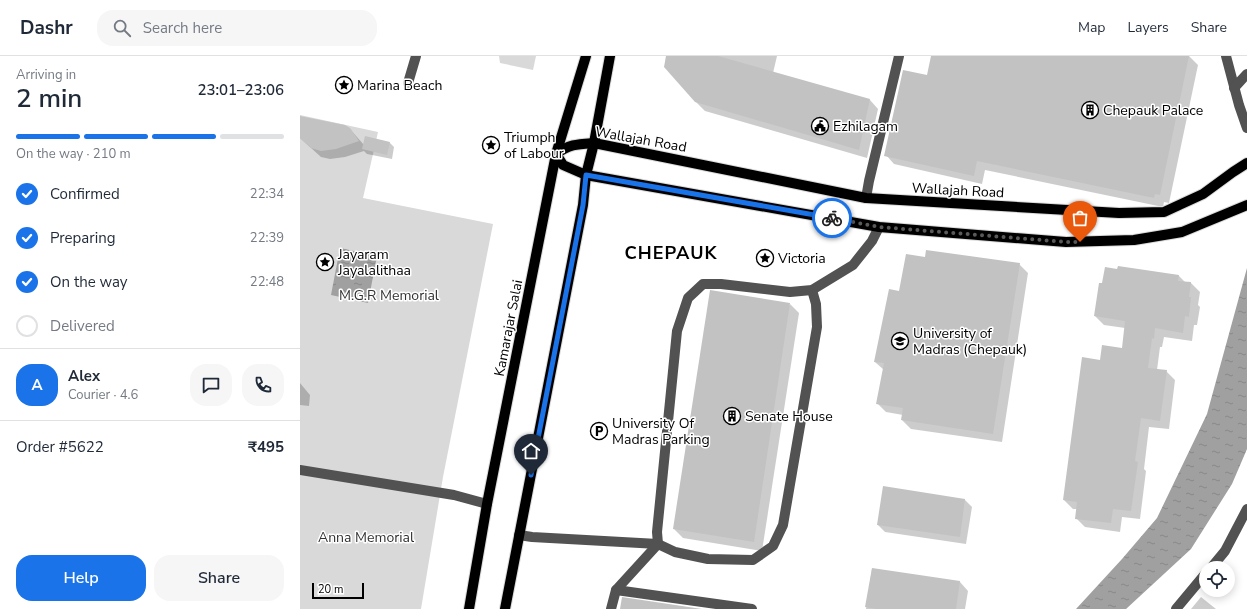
<!DOCTYPE html>
<html lang="en">
<head>
<meta charset="utf-8">
<style>
  :root { --surface:#fff; --page:#f6f6f7; --text:#1f2937; --muted:#747a83; --line:#e0e1e3; --accent:#1a73e8 }
  body { margin:0; font-family:"Nunito Sans",sans-serif; background:var(--page); color:var(--text); height:100vh; display:flex; flex-direction:column; font-size:15px; white-space:nowrap }
  * { box-sizing:border-box; margin:0 }
  p { font-size:13px; color:var(--muted) }
  .icon { flex:none; width:22px; height:22px; fill:none; stroke:currentColor; stroke-width:2; stroke-linecap:round; stroke-linejoin:round }
  .map { position:relative; flex:1; overflow:hidden }
  .panel { display:flex; flex-direction:column; background:var(--surface); width:300px }
  .panel>* { flex:none }
  .tools { position:absolute; left:899px; top:505px; display:grid; gap:8px }
  .tools a { display:grid; place-items:center; width:36px; height:36px; border-radius:50%; background:var(--surface); box-shadow:0 2px 10px #0003; font-size:20px }
  .scale { position:absolute; left:12px; bottom:10px; width:52px; box-sizing:border-box; padding-left:4px; border:2px solid #000; border-top:0; font-size:11px; line-height:14px; white-space:nowrap; color:#000; -webkit-text-stroke:3px #fff; paint-order:stroke }
  .pin { position:absolute; display:grid; place-items:center; width:34px; height:34px; color:#fff; margin:-41px -17px; border-radius:50% 50% 50% 0; rotate:-45deg; box-shadow:0 0 4px #0007 }
  .pin .icon { rotate:45deg }
  .courier { position:absolute; display:grid; place-items:center; width:40px; height:40px; margin:-20px; border:3px solid #1a73e8; border-radius:50%; background:#fff; color:#222; box-shadow:0 1px 5px #0007 }
  .head em { font-style:normal; font-weight:600 }
  .head div { display:flex; flex-direction:column-reverse }
  .head { display:flex; align-items:center; justify-content:space-between; height:68px; padding:0 16px }
  h1 { font-size:26px; font-weight:600; line-height:30px }
  .bar { display:grid; grid-template-columns:repeat(4,1fr); gap:6px 4px; align-content:center; height:48px; padding:0 16px }
  .bar i { height:5px; border-radius:3px; background:var(--line) }
  .bar .on { background:var(--accent) }
  .bar p { grid-column:span 4 }
  .line { display:flex; align-items:center; gap:10px; padding:0 16px; border-top:1px solid var(--line) }
  .line div { flex:1 }
  .round { display:grid; place-items:center; flex:none; width:42px; height:42px; border-radius:16px; background:var(--page) }
  ol { padding:0 16px; list-style:none }
  li { display:flex; align-items:center; gap:12px; height:44px }
  li p { margin-inline-start:auto }
  li .icon { padding:4px; border-radius:50%; background:var(--accent); color:#fff; stroke-width:4 }
  li:last-child { color:var(--muted) }
  li i { width:22px; height:22px; border:2px solid var(--line); border-radius:50% }
  .action { display:flex; gap:8px; margin-top:auto; padding:8px 16px }
  .action a { flex:1; height:46px; border-radius:16px; background:var(--accent); color:#fff; font-size:16px; font-weight:600; line-height:46px; text-align:center }
  .action a+a { background:var(--page); color:var(--text) }
  header { display:flex; align-items:center; gap:24px; box-sizing:border-box; height:56px; padding:0 20px; background:var(--surface); border-bottom:1px solid var(--line) }
  header strong { font-size:19px }
  nav { display:flex; gap:22px; margin-inline-start:auto; font-size:14px }
  .search { width:280px; height:36px; background:var(--page); display:flex; align-items:center; gap:10px; box-sizing:border-box; padding:0 14px; border-radius:16px; color:var(--muted); font-size:15px }
  main { display:flex; flex:1; min-height:0 }
  .map>svg:first-child { display:block }
  .green { fill:#d9d9d9 }
  .water { fill:url(#water-ripples) }
  .shadow { fill:#0003 }
  .building { fill:#c2c2c2 }
  .lines { fill:none; stroke-linecap:round; stroke-linejoin:round }
  .major-casing { stroke:#dbdbdb; stroke-width:12 }
  .minor { stroke:#525252; stroke-width:10 }
  .major { stroke:#000; stroke-width:10 }
  .done { stroke:#595959; stroke-width:4; stroke-dasharray:0 7.2 }
  .route { stroke:#1a73e8; stroke-width:5 }
  .labels { text-anchor:middle; stroke-width:3; stroke-linejoin:round; paint-order:stroke }
  .poi-label { font-size:14px; fill:#000; stroke:#fff; text-anchor:start }
  .street-label { font-size:14px; fill:#000; stroke:#fff }
  .park-label { font-size:14px; fill:#303030; stroke:#fff }
  .district-label { font-size:18px; font-weight:bold; letter-spacing:1px; fill:#000; stroke:#fff }
</style>
</head>
<body>
<header>
<strong>Dashr</strong>
<div class="search"><svg class="icon" aria-label="search" viewBox="0 0 24 24"><circle cx="10" cy="10" r="6"/><path d="M15 15l6 6"/></svg>Search here</div>
<nav><a>Map</a><a>Layers</a><a>Share</a></nav>
</header>
<main>
<section class="panel">
<div class="head"><div><h1>2 min</h1><p>Arriving in</p></div><em>23:01–23:06</em></div>
<div class="bar"><i class="on"></i><i class="on"></i><i class="on"></i><i></i><p>On the way · 210 m</p></div>
<ol>
<li><svg class="icon" aria-label="check" viewBox="0 0 24 24"><path d="M5 12l5 5 9-10"/></svg>Confirmed<p>22:34</p></li>
<li><svg class="icon" aria-label="check" viewBox="0 0 24 24"><path d="M5 12l5 5 9-10"/></svg>Preparing<p>22:39</p></li>
<li><svg class="icon" aria-label="check" viewBox="0 0 24 24"><path d="M5 12l5 5 9-10"/></svg>On the way<p>22:48</p></li>
<li><i></i>Delivered</li>
</ol>
<div class="line" style="height:72px"><b class="round" style="background:var(--accent);color:#fff">A</b><div><b>Alex</b><p>Courier · 4.6</p></div><a class="round"><svg class="icon" aria-label="chat" viewBox="0 0 24 24"><path d="M4 5h16v11H9l-5 4z"/></svg></a><a class="round"><svg class="icon" aria-label="phone" viewBox="0 0 24 24"><path d="M5 4h4l2 5-3 2q2 4 5 5l2-3 5 2v4C11 20 4 13 5 4z"/></svg></a></div>
<div class="line" style="height:52px"><div>Order #5622</div><b>₹495</b></div>
<div class="action"><a>Help</a><a>Share</a></div>
</section>
<div class="map">
<svg width="947" height="553" viewBox="0 0 947 553">
  <defs>
    <pattern id="water-ripples" width="26" height="14" patternUnits="userSpaceOnUse"><rect width="26" height="14" fill="#a0a0a0"/><path d="M2 4q2-2 4 0t4 0M15 11q2-2 4 0t4 0" fill="none" stroke="#888"/></pattern>
  </defs>
  <rect width="100%" height="100%" fill="#fff"/>
  <!-- green -->
  <g class="green">
    <polygon points="199,0 236,0 233,14 200,7"/>
    <polygon points="0,59 78,76 63,142 193,168 143,421 121,553 0,553"/>
  </g>
  <!-- water -->
  <g class="water">
    <polygon points="40,192 77,200 68,247 31,239"/>
    <polygon points="947,212 947,393 932,428 891,493 826,553 776,553 822,503 857,462 907,358"/>
  </g>
  <!-- shadow -->
  <g class="shadow">
    <polygon points="367,0 477,0 473,17 570,44 578,53 567,102 405,55 396,46"/>
    <polygon points="632,0 889,0 898,9 869,147 864,146 863,151 685,114 682,128 594,108 586,99 628,21"/>
    <polygon points="0,61 49,72 64,89 90,87 94,91 92,103 67,98 64,95 45,101 30,103 21,101 0,82"/>
    <polygon points="626,202 719,208 728,217 702,386 611,373 602,364 603,359 586,356 577,347 584,314 575,306 600,236"/>
    <polygon points="819,211 879,220 886,227 891,227 900,236 898,249 900,251 897,269 894,269 892,285 864,281 862,291 860,291 857,314 866,315 875,324 869,373 849,371 844,413 846,415 840,463 822,461 820,476 785,471 776,462 777,453 773,453 764,444 801,305 823,293 825,272 804,269 795,260 803,229 818,214"/>
    <polygon points="490,248 499,257 462,495 383,482 374,473"/>
    <polygon points="0,327 10,339 9,350 0,349"/>
    <polygon points="584,432 665,444 672,451 666,488 585,476 578,469"/>
    <polygon points="572,513 660,526 668,535 665,553 566,553"/>
    <polygon points="901,541 916,553 891,553"/>
  </g>
  <!-- building -->
  <g class="building">
    <polygon points="366,0 418,0 570,43 559,94 395,46 364,11"/>
    <polygon points="631,0 889,0 860,139 855,138 854,142 677,105 674,120 584,100 603,14 627,19"/>
    <polygon points="0,60 45,69 50,72 59,85 36,93 21,95 11,92 0,82"/>
    <polygon points="65,80 90,86 87,99 62,93"/>
    <polygon points="626,194 720,207 693,378 601,364 603,352 576,348 584,307 574,306 589,233 599,235 606,198 625,201"/>
    <polygon points="818,210 879,219 878,225 891,226 889,241 891,241 889,261 885,260 883,277 855,272 854,283 852,282 848,312 867,314 860,365 841,362 835,405 838,406 831,455 813,453 811,467 775,463 777,446 763,444 782,301 800,304 802,289 822,292 825,265 794,260 799,227 802,227 805,211 817,213"/>
    <polygon points="410,234 490,247 454,486 373,473"/>
    <polygon points="583,430 665,443 660,481 577,469"/>
    <polygon points="572,512 660,525 656,553 576,553 565,551"/>
    <polygon points="322,541 402,553 320,553"/>
  </g>
  <g class="lines">
    <!-- major casing -->
    <g class="major-casing">
      <g id="major">
        <path d="M947,107l-14,9 -30,22 -39,18 -45,1 -253,-15 -272,-55c-16,1 -25,1 -38,11l7,11 23,10 293,52 187,15 68,-2 48,-8 65,-27"/>
        <polyline points="169,553 187,448 256,98 286,0"/>
        <polyline points="205,553 283,149 286,119 294,87 310,0"/>
      </g>
    </g>
    <!-- minor -->
    <g class="minor">
      <polyline points="926,0 939,49 947,72"/>
      <polyline points="108,27 116,0"/>
      <polyline points="934,32 947,18"/>
      <polyline points="566,142 569,125 599,0"/>
      <polyline points="0,414 154,439 187,448"/>
      <polyline points="219,479 232,481 358,488 375,496 408,503 453,504 473,490 483,469 517,271 516,248 512,234"/>
      <polyline points="911,512 925,495 947,453"/>
      <polyline points="316,534 452,553"/>
      <polyline points="311,553 316,534 358,488 357,476 377,275 388,242 403,228 421,228 490,236 512,234 553,209 572,185 579,171"/>
      <polyline points="876,553 906,517"/>
    </g>
    <!-- major -->
    <use href="#major" class="major"/>
  </g>
  <g class="lines">
    <!-- done -->
    <polyline class="done" points="532,162 579,171 766,186 780,186"/>
    <!-- route -->
    <polyline class="route" points="231,419 283,149 286,119 532,162"/>
  </g>
  <!-- icons -->
  <defs>
    <g id="sight-ring" transform="scale(0.9)"><circle r="9.5" fill="#fff" stroke="#000" stroke-width="1.5"/><path d="M0-6L1.8-2.2L6-1.7L2.9 1.2L3.7 5.4L0 3.3L-3.7 5.4L-2.9 1.2L-6-1.7L-1.8-2.2Z" fill="#000"/></g>
    <g id="building-ring" transform="scale(0.9)"><circle r="9.5" fill="#fff" stroke="#000" stroke-width="1.5"/><path d="M-4-6H4V6H1V3H-1V6H-4ZM-2.5-4.3h1.7v1.8h-1.7ZM.8-4.3h1.7v1.8H.8ZM-2.5-1h1.7V.8h-1.7ZM.8-1h1.7V.8H.8Z" fill="#000"/></g>
    <g id="civic-ring" transform="scale(0.9)"><circle r="9.5" fill="#fff" stroke="#000" stroke-width="1.5"/><path d="M-.6-6.5H3V-4.5H.6V-3L4-1V1h2V6H-6V1h2V-1L-.6-3ZM-1.2 2.5V6h2.4V2.5Z" fill="#000"/></g>
    <g id="university-ring" transform="scale(0.9)"><circle r="9.5" fill="#fff" stroke="#000" stroke-width="1.5"/><path d="M0-5L7-2L0 1L-7-2ZM-4 1L0 2.5L4 1V4Q0 6-4 4Z" fill="#000"/></g>
    <g id="parking-ring" transform="scale(0.9)"><circle r="9.5" fill="#fff" stroke="#000" stroke-width="1.5"/><path d="M-3.5-5.5H1a3.5 3.5 0 0 1 0 7H-1V5.5H-3.5ZM-1-3.4V-.6H.8a1.4 1.4 0 0 0 0-2.8Z" fill="#000"/></g>
  </defs>
  <g fill-rule="evenodd">
    <use href="#sight-ring" x="44" y="29"/>
    <use href="#building-ring" x="790" y="54"/>
    <use href="#civic-ring" x="520" y="70"/>
    <use href="#sight-ring" x="191" y="89"/>
    <use href="#sight-ring" x="465" y="202"/>
    <use href="#sight-ring" x="25" y="206"/>
    <use href="#university-ring" x="600" y="285"/>
    <use href="#building-ring" x="432" y="360"/>
    <use href="#parking-ring" x="299" y="375"/>
  </g>
  <g class="labels">
    <!-- poi labels -->
    <g class="poi-label">
      <text x="57" y="34">Marina Beach</text>
      <text x="803" y="59">Chepauk Palace</text>
      <text x="533" y="75">Ezhilagam</text>
      <text x="204" y="86">Triumph<tspan x="204" dy="16">of Labour</tspan></text>
      <text x="38" y="203">Jayaram<tspan x="38" dy="16">Jayalalithaa</tspan></text>
      <text x="478" y="207">Victoria</text>
      <text x="613" y="282">University of<tspan x="613" dy="16">Madras (Chepauk)</tspan></text>
      <text x="445" y="365">Senate House</text>
      <text x="312" y="372">University Of<tspan x="312" dy="16">Madras Parking</tspan></text>
    </g>
    <!-- street labels -->
    <g class="street-label">
      <text transform="translate(341 83) rotate(10)" y="5">Wallajah Road</text>
      <text transform="translate(658 134) rotate(3)" y="5">Wallajah Road</text>
      <text transform="translate(208 272) rotate(-79)" y="5">Kamarajar Salai</text>
    </g>
    <!-- park labels -->
    <g class="park-label">
      <text x="89" y="244">M.G.R Memorial</text>
      <text x="66" y="486">Anna Memorial</text>
    </g>
    <!-- district labels -->
    <g class="district-label">
      <text x="371" y="203">CHEPAUK</text>
    </g>
  </g>
</svg>
<div class="tools">
<a><svg class="icon" aria-label="locate" viewBox="0 0 24 24"><circle cx="12" cy="12" r="6"/><path d="M12 2v4M12 18v4M2 12h4M18 12h4"/></svg></a>
</div>
<div class="scale">20 m</div>
<div class="pin" style="left:780px;top:186px;background:#ea580c"><svg class="icon" aria-label="bag" viewBox="0 0 24 24"><path d="M5 8h14l-1 12H6zM9 8a3 3 0 0 1 6 0"/></svg></div>
<div class="pin" style="left:231px;top:419px;background:#1f2937"><svg class="icon" aria-label="home" viewBox="0 0 24 24"><path d="M3 11l9-7 9 7M6 9v11h12V9"/></svg></div>
<div class="courier" style="left:532px;top:162px"><svg class="icon" aria-label="bike" viewBox="0 0 24 24"><circle cx="6" cy="16" r="4"/><circle cx="18" cy="16" r="4"/><path d="M6 16l4-8h5l3 8M10 8l3 8H6M13 5h3"/></svg></div>
</div>
</main>
</body>
</html>
